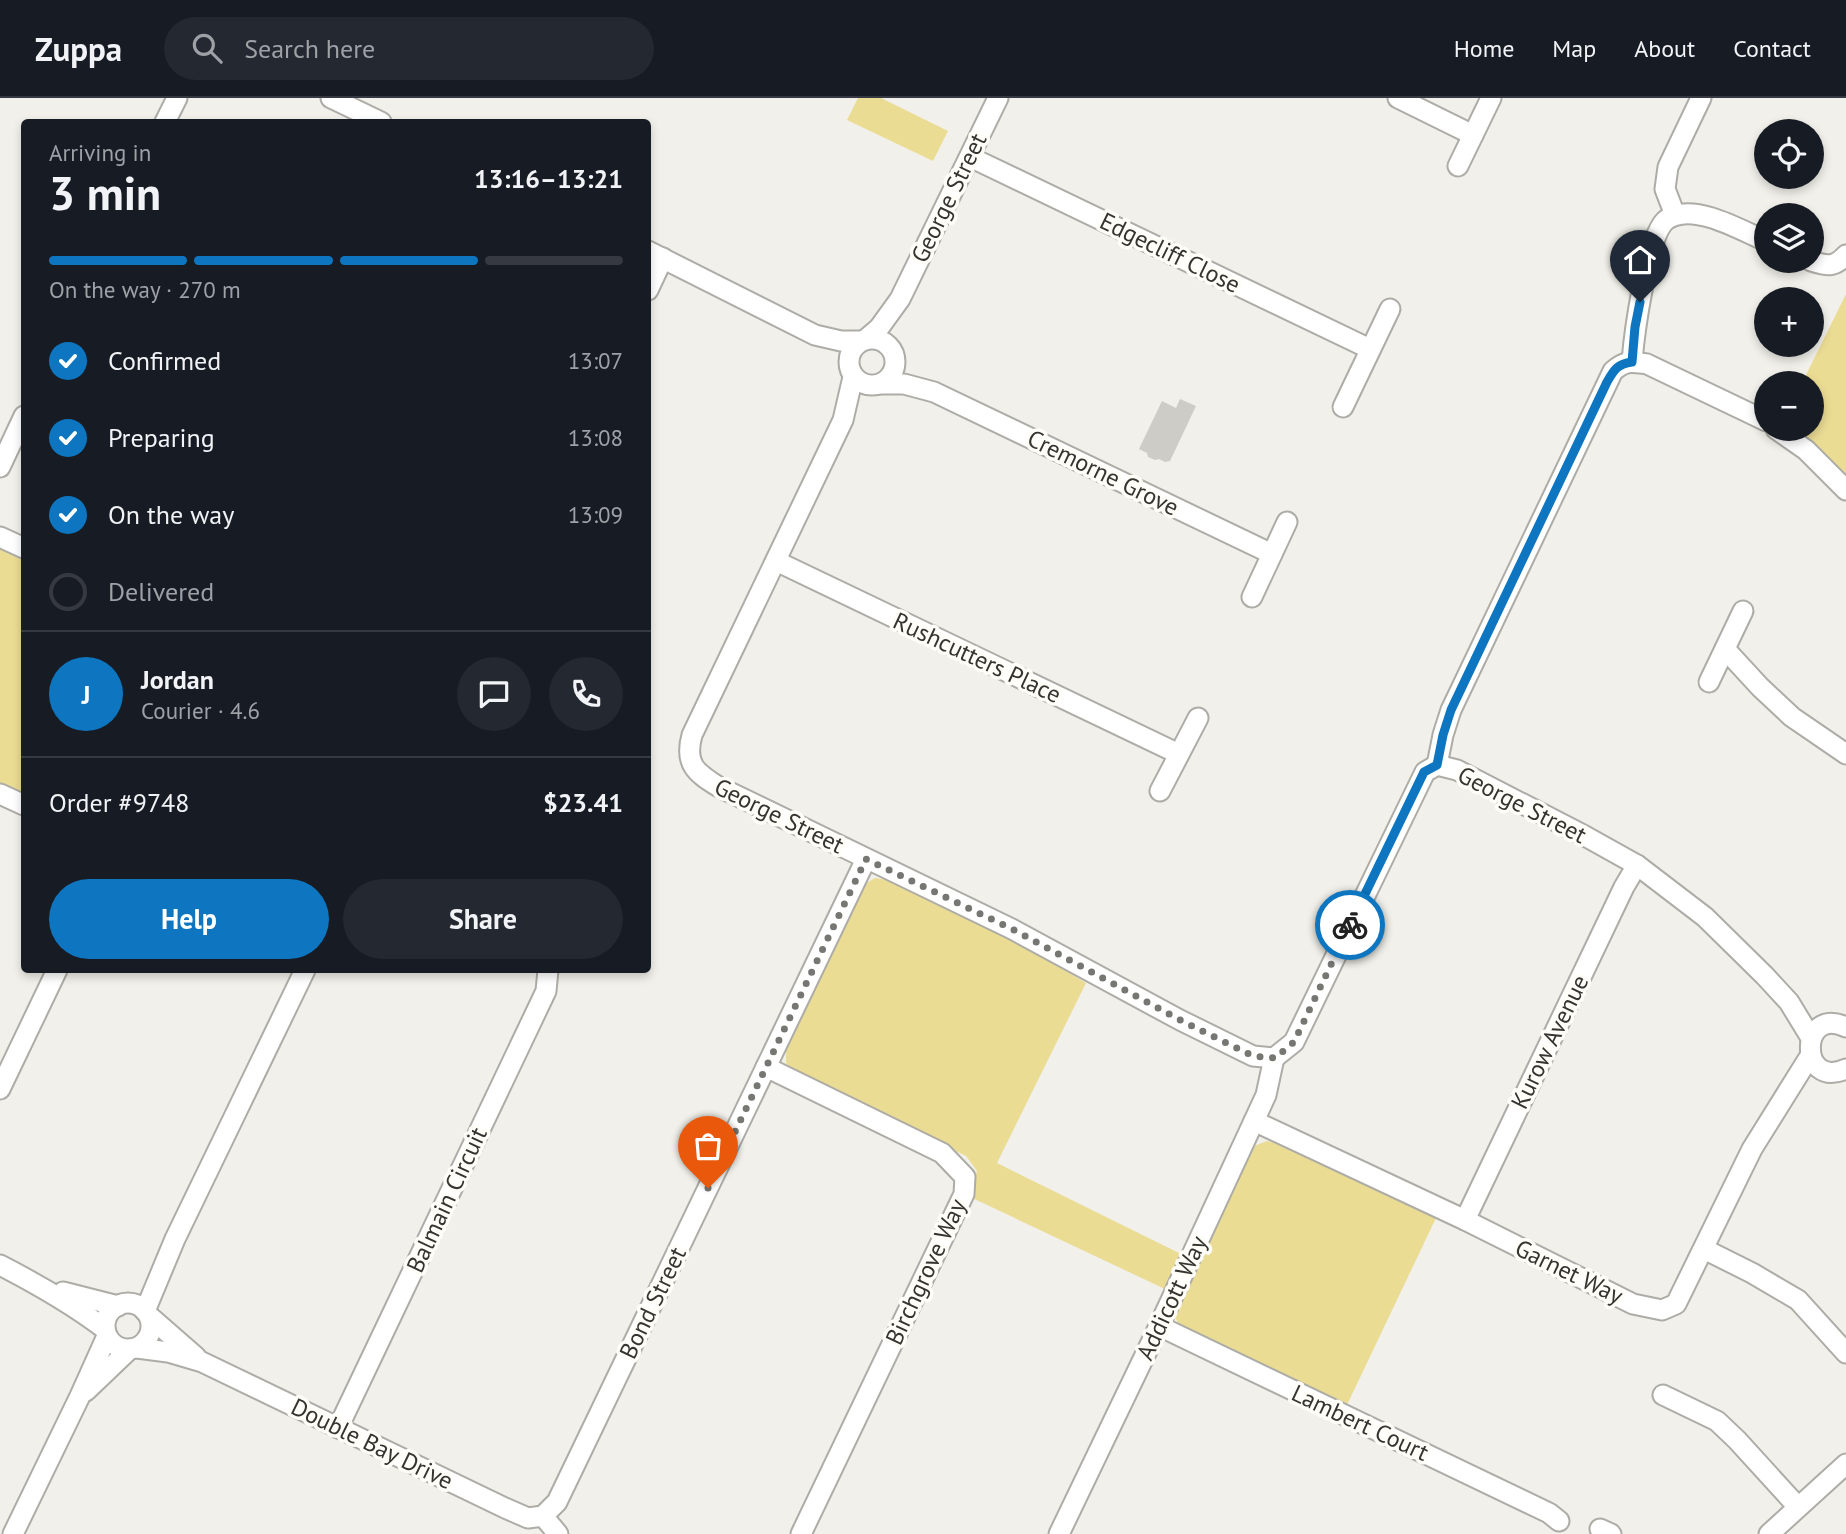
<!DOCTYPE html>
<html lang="en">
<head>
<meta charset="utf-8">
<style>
  :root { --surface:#171b24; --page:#242831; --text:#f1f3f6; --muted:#9ea1a6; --line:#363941; --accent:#0e76c1 }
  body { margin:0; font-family:"PT Sans",sans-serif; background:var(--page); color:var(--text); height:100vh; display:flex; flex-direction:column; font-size:26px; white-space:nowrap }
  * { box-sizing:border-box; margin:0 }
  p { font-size:23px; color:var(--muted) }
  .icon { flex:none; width:38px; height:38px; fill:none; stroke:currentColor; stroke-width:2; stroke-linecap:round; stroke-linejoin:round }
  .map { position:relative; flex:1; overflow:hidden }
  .sheet { position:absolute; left:21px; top:21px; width:630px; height:854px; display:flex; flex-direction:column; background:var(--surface); border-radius:7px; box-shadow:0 4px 10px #0003 }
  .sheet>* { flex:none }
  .controls { position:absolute; left:1754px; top:21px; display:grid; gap:14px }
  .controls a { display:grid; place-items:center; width:70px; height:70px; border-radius:50%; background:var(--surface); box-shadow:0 4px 10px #0003; font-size:35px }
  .pin { position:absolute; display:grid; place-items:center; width:60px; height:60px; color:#fff; margin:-72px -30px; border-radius:50% 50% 50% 0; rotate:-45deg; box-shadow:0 0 7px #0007 }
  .pin .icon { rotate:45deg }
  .courier { position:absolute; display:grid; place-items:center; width:70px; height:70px; margin:-35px; border:5px solid #0e76c1; border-radius:50%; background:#fff; color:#222; box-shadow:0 2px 9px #0007 }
  .head em { font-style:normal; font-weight:800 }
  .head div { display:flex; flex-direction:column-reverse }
  .head { display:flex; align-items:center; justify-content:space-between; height:119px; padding:0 28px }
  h1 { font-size:46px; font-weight:800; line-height:52px }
  .bar { display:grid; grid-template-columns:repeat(4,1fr); gap:10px 7px; align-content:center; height:84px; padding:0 28px }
  .bar i { height:9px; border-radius:5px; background:var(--line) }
  .bar .on { background:var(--accent) }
  .bar p { grid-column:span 4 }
  .line { display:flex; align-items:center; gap:18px; padding:0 28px; border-top:2px solid var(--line) }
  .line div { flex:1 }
  .round { display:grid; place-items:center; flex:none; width:74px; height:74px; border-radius:37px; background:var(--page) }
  ol { padding:0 28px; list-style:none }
  li { display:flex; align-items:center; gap:21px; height:77px }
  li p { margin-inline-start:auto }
  li .icon { padding:7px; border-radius:50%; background:var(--accent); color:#fff; stroke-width:4 }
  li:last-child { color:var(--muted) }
  li i { width:38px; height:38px; border:4px solid var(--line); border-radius:50% }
  .button { display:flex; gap:14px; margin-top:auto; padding:14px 28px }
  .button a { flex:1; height:80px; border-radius:42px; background:var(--accent); color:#fff; font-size:28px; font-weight:800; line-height:80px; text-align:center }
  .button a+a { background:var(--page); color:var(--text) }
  header { display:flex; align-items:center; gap:42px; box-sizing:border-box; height:98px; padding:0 35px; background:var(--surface); border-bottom:2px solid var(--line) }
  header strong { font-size:33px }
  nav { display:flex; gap:38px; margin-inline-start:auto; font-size:24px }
  .search { width:490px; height:63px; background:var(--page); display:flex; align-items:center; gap:18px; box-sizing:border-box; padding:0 24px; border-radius:38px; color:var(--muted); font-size:26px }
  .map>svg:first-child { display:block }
  .green { fill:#ebdc94 }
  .building { fill:#cdccc6 }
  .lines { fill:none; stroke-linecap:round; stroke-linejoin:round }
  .minor-casing { stroke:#adaca6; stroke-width:23 }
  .minor { stroke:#fff; stroke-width:19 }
  .done { stroke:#767672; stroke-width:7; stroke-dasharray:0 12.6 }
  .route { stroke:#0e76c1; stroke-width:9 }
  .labels { text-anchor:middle; stroke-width:7; stroke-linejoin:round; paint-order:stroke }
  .street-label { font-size:24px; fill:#343431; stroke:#fffdf7 }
</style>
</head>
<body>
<header>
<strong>Zuppa</strong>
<div class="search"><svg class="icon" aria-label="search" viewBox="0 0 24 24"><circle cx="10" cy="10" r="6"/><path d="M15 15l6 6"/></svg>Search here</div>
<nav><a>Home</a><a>Map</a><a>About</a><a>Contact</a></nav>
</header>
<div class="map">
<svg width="1846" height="1436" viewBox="0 0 1846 1436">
  <rect width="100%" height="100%" fill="#f1f0ea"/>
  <!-- green -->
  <g class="green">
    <polygon points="858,0 881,0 948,33 933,63 847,22"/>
    <polygon points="1846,196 1846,385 1808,348 1798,331 1811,331 1811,285 1802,285"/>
    <polygon points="0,439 24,450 24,703 0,692"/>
    <polygon points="875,780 888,782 1006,837 1086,885 997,1065 1181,1156 1167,1192 968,1098 974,1085 977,1073 966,1058 795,975 786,965 786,950 860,789"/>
    <polygon points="1267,1043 1280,1046 1436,1120 1346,1309 1182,1233 1174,1217 1254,1048"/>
  </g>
  <!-- building -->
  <polygon class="building" points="1180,301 1196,308 1170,363 1165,364 1159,361 1155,362 1148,359 1147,355 1139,351 1162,303 1176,310"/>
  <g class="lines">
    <!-- minor casing -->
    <g class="minor-casing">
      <g id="minor">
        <polyline points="331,0 381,24"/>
        <polyline points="1398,0 1473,37"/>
        <polyline points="165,24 177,0"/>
        <polyline points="970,59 1370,251"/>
        <polyline points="1458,68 1491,0"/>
        <polyline points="1675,117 1665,91 1668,69 1701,0"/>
        <polyline points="648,153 815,237 841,243 860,243"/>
        <path d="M1811,163c16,5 23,7 35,-6"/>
        <polyline points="648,192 663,160"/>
        <circle cx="872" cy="264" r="23"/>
        <polyline points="865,242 879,230 900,201 998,0"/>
        <path d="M1632,264c2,-27 15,-124 33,-141 2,-2 6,-4 9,-5 26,-10 68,15 92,25"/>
        <path d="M853,279l-10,43 -151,315c-8,29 4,38 27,52l293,142 168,91 73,36 21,2 20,-16 131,-270 12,-7 20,5 128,66 52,29 68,52 60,59 24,26 22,36"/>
        <polyline points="881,286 904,286 934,294 1272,456"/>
        <polyline points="1343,309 1390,211"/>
        <polyline points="1776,331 1806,352 1846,392"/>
        <polyline points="0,369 24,318"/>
        <polyline points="0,439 24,450"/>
        <polyline points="776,463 1179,656"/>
        <polyline points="1252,499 1287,424"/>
        <polyline points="1725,551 1760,589 1792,619 1846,656"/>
        <polyline points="1709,584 1743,513"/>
        <path d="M1437,667l6,-30 8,-25 162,-339c13,-11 18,-9 34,-7l119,57"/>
        <polyline points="1160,693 1198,620"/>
        <polyline points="0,696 24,707"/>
        <path d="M1846,929c-47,-22 -48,63 0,42"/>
        <polyline points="766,969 942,1055 965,1079 964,1096 801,1436"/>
        <polyline points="0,991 57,872"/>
        <polyline points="1254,1023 1465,1122 1633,1206 1662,1212 1676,1206 1752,1051 1810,958"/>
        <polyline points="1465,1122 1624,789 1637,767"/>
        <polyline points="1704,1151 1752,1175 1798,1202 1846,1255"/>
        <path d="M0,1167c37,19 72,39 105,64"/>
        <polyline points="63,1194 118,1208"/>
        <circle cx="128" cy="1228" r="23"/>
        <polyline points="145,1213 175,1141 305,872"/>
        <polyline points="149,1218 196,1259"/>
        <polyline points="1159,1228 1549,1415 1559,1423"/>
        <polyline points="137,1250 168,1254 202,1264 505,1410 528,1420 543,1418"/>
        <polyline points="86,1293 130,1251"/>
        <polyline points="1663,1297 1717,1323 1737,1342 1798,1409"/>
        <polyline points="338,1330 546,893 548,872"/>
        <polyline points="543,1418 557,1404 866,761"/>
        <polyline points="543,1418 558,1436"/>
        <polyline points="1600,1431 1611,1436"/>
        <polyline points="13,1436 80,1298 107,1238"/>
        <polyline points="1059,1436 1159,1228 1266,997 1274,960"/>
        <polyline points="1769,1436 1846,1366"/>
      </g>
    </g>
    <!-- minor -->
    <use href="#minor" class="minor"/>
  </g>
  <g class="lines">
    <!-- done -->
    <polyline class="done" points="708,1090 866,761 1012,831 1180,922 1253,958 1275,960 1294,944 1350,827"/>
    <!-- route -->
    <path class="route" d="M1350,827l74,-153 13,-7 6,-30 8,-25 156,-328c7,-12 10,-18 25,-20l3,-35 5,-25"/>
  </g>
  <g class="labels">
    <!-- street labels -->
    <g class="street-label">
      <text transform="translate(949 100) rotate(-64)" y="8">George Street</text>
      <text transform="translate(1170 155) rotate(26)" y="8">Edgecliff Close</text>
      <text transform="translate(1103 375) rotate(26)" y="8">Cremorne Grove</text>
      <text transform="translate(977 560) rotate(25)" y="8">Rushcutters Place</text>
      <text transform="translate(1522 707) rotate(27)" y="8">George Street</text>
      <text transform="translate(779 718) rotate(26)" y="8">George Street</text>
      <text transform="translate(1550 944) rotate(-64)" y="8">Kurow Avenue</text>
      <text transform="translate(447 1102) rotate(-65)" y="8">Balmain Circuit</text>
      <text transform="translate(926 1174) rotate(-65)" y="8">Birchgrove Way</text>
      <text transform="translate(1569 1174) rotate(26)" y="8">Garnet Way</text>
      <text transform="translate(1172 1200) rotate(-65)" y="8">Addicott Way</text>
      <text transform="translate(653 1205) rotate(-64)" y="8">Bond Street</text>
      <text transform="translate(1360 1325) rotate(25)" y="8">Lambert Court</text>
      <text transform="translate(372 1346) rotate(26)" y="8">Double Bay Drive</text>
    </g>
  </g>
</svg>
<div class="controls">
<a><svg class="icon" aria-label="locate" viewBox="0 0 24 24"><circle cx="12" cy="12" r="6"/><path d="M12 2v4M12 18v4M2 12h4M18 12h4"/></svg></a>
<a><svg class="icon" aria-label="layers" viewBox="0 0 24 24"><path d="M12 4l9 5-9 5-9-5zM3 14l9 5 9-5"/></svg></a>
<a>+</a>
<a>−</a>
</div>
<div class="pin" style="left:708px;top:1090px;background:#ea580c"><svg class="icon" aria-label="bag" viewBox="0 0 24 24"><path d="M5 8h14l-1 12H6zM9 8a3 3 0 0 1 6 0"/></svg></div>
<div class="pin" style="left:1640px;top:204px;background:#1f2937"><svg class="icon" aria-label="home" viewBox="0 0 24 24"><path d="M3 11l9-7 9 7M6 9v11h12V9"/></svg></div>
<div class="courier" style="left:1350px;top:827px"><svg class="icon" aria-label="bike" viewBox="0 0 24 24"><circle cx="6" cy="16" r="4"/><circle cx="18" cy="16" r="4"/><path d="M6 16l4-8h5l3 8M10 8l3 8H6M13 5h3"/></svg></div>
<section class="sheet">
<div class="head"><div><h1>3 min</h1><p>Arriving in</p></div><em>13:16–13:21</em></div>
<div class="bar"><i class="on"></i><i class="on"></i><i class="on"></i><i></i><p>On the way · 270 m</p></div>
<ol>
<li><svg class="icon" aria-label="check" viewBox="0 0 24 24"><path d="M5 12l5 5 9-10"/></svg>Confirmed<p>13:07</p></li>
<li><svg class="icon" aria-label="check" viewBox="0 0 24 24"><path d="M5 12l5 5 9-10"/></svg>Preparing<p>13:08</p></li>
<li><svg class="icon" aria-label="check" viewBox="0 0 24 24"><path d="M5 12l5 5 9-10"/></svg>On the way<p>13:09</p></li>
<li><i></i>Delivered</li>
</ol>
<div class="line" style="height:126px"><b class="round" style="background:var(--accent);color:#fff">J</b><div><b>Jordan</b><p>Courier · 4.6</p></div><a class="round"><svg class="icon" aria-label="chat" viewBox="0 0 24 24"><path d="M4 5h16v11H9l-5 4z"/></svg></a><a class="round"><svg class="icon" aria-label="phone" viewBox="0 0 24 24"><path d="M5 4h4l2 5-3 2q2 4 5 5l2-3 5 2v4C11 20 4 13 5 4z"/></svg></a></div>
<div class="line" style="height:91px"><div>Order #9748</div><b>$23.41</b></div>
<div class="button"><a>Help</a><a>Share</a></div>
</section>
</div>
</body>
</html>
